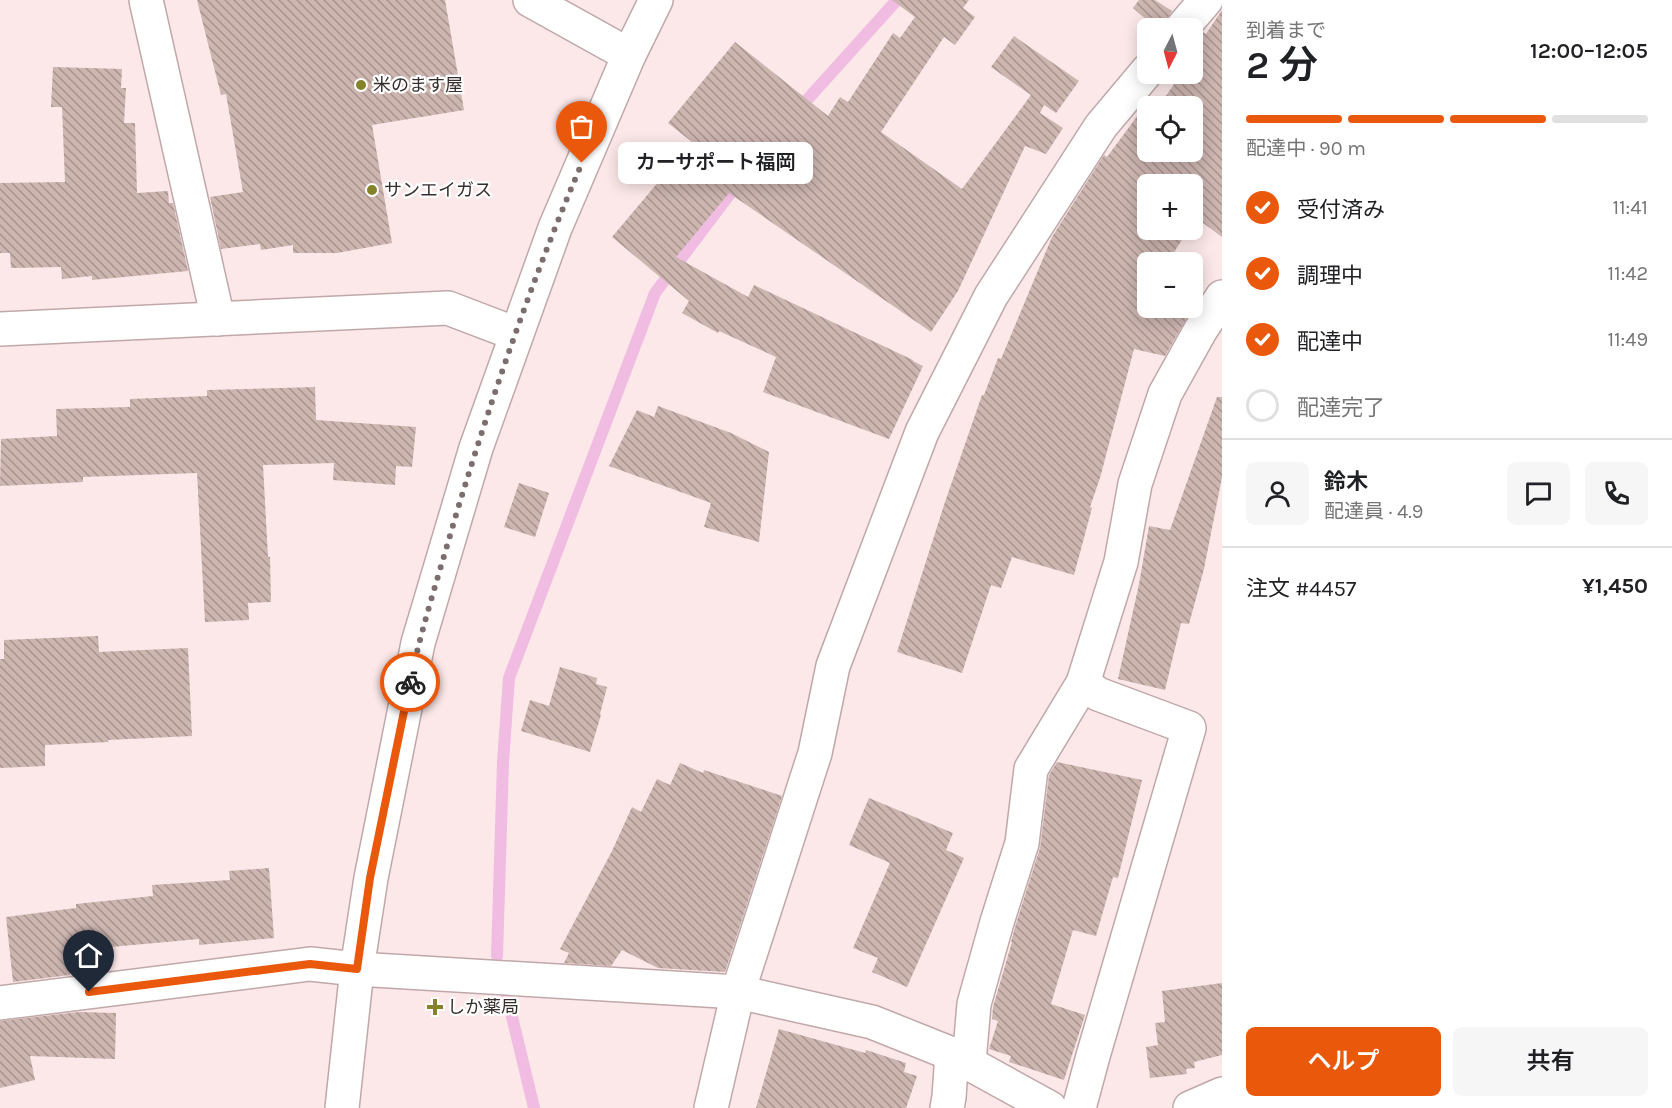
<!DOCTYPE html>
<html lang="ja">
<head>
<meta charset="utf-8">
<style>
  :root { --surface:#fff; --page:#f6f6f6; --text:#202124; --muted:#757577; --line:#e0e0e0; --accent:#ea580c }
  body { margin:0; font-family:Karla,"Noto Sans JP",sans-serif; background:var(--page); color:var(--text); height:100vh; display:flex; flex-direction:column; font-size:22px; white-space:nowrap }
  * { box-sizing:border-box; margin:0 }
  p { font-size:20px; color:var(--muted) }
  .icon { flex:none; width:33px; height:33px; fill:none; stroke:currentColor; stroke-width:2; stroke-linecap:round; stroke-linejoin:round }
  .map { position:relative; flex:1; overflow:hidden }
  .side { display:flex; flex-direction:column; background:var(--surface); width:450px }
  .side>* { flex:none }
  .needle { width:39px; rotate:186deg }
  .tools { position:absolute; left:1137px; top:18px; display:grid; gap:12px }
  .tools a { display:grid; place-items:center; width:66px; height:66px; border-radius:9px; background:var(--surface); box-shadow:0 3px 15px #0003; font-size:30px }
  .pin { position:absolute; display:grid; place-items:center; width:51px; height:51px; color:#fff; margin:-62px -26px; border-radius:50% 50% 50% 0; rotate:-45deg; box-shadow:0 0 6px #0007 }
  .pin .icon { rotate:45deg }
  .courier { position:absolute; display:grid; place-items:center; width:60px; height:60px; margin:-30px; border:4px solid #ea580c; border-radius:50%; background:#fff; color:#222; box-shadow:0 2px 8px #0007 }
  .bubble { position:absolute; height:42px; border-radius:9px; background:var(--surface); box-shadow:0 3px 15px #0003; font-size:20px; font-weight:600; line-height:42px; text-align:center }
  .head em { font-style:normal; font-weight:600 }
  .head div { display:flex; flex-direction:column-reverse }
  .head { display:flex; align-items:center; justify-content:space-between; height:102px; padding:0 24px }
  h1 { font-size:39px; font-weight:600; line-height:45px }
  .bar { display:grid; grid-template-columns:repeat(4,1fr); gap:9px 6px; align-content:center; height:72px; padding:0 24px }
  .bar i { height:8px; border-radius:4px; background:var(--line) }
  .bar .active { background:var(--accent) }
  .bar p { grid-column:span 4 }
  .line { display:flex; align-items:center; gap:15px; padding:0 24px; border-top:2px solid var(--line) }
  .line div { flex:1 }
  .round { display:grid; place-items:center; flex:none; width:63px; height:63px; border-radius:9px; background:var(--page) }
  ol { padding:0 24px; list-style:none }
  li { display:flex; align-items:center; gap:18px; height:66px }
  li p { margin-inline-start:auto }
  li .icon { padding:6px; border-radius:50%; background:var(--accent); color:#fff; stroke-width:4 }
  li:last-child { color:var(--muted) }
  li i { width:33px; height:33px; border:3px solid var(--line); border-radius:50% }
  .cta { display:flex; gap:12px; margin-top:auto; padding:12px 24px }
  .cta a { flex:1; height:69px; border-radius:9px; background:var(--accent); color:#fff; font-size:24px; font-weight:600; line-height:69px; text-align:center }
  .cta a+a { background:var(--page); color:var(--text) }
  main { display:flex; flex:1; min-height:0 }
  .map>svg:first-child { display:block }
  .lines { fill:none; stroke-linecap:round; stroke-linejoin:round }
  .stream { stroke:#f1bce2; stroke-width:12 }
  .building { fill:url(#building-back-hatch) }
  .street-casing { stroke:#c0a8a9; stroke-width:36 }
  .secondary-casing { stroke:#c0a8a9; stroke-width:36 }
  .street { stroke:#fff; stroke-width:33 }
  .secondary { stroke:#fff; stroke-width:33 }
  .done { stroke:#7c6e6f; stroke-width:6; stroke-dasharray:0 10.8 }
  .route { stroke:#ea580c; stroke-width:8 }
  .poi-dot { fill:#86822a; stroke:#fff; stroke-width:2 }
  .labels { text-anchor:middle; stroke-width:4.5; stroke-linejoin:round; paint-order:stroke }
  .poi-label { font-size:18px; fill:#372d2e; stroke:#fff; text-anchor:start }
</style>
</head>
<body>
<main>
<div class="map">
<svg width="1222" height="1108" viewBox="0 0 1222 1108">
  <defs>
    <pattern id="building-back-hatch" width="6" height="6" patternUnits="userSpaceOnUse" patternTransform="scale(1.5)"><rect width="6" height="6" fill="#cdb5b0"/><path d="M-1 5l2 2M0 0l6 6M5-1l2 2" fill="none" stroke="#a79490"/></pattern>
  </defs>
  <rect width="100%" height="100%" fill="#fce8e9"/>
  <g class="lines">
    <!-- stream -->
    <g class="stream">
      <polyline points="797,111 897,0"/>
      <polyline points="497,956 503,762 509,678 655,293 739,182"/>
      <polyline points="507,996 534,1108"/>
    </g>
  </g>
  <!-- building -->
  <g class="building">
    <polygon points="197,0 445,0 464,110 372,125 392,243 337,253 293,253 293,245 261,250 260,244 221,249 210,197 243,192 226,94 221,95"/>
    <polygon points="892,0 969,0 963,8 975,17 955,45 944,37 881,132 962,189 1031,95 991,67 1014,36 1079,81 1056,113 1044,105 1040,113 1063,128 1046,154 1025,146 958,291 931,332 729,193 676,257 748,297 754,285 913,360 913,361 923,366 889,439 763,392 776,357 719,331 718,333 682,313 689,301 612,237 692,142 668,123 735,42 828,116 840,97 848,102 893,33 900,38 915,17"/>
    <polygon points="1139,0 1155,0 1172,11 1164,24 1164,28 1156,28 1133,8"/>
    <polygon points="1222,10 1222,237 1195,217 1192,221 1192,184 1148,184 1148,230 1188,230 1168,262 1148,262 1148,308 1181,308 1190,312 1165,356 1134,349 1100,478 1090,507 1092,508 1074,575 1012,557 1001,588 991,585 962,673 897,652 945,502 982,395 984,395 998,358 1001,359 1052,237 1104,155 1107,157 1141,111 1148,114 1148,152 1192,152 1192,106 1159,106 1181,74 1192,74 1192,43 1203,32 1206,34"/>
    <polygon points="53,67 122,69 121,88 126,88 124,123 135,123 137,193 168,191 169,203 173,203 188,271 92,280 92,276 62,279 61,267 11,268 10,253 0,253 0,183 65,182 62,107 51,107"/>
    <polygon points="315,387 316,420 416,427 412,467 396,466 395,485 333,480 334,463 263,465 268,557 270,557 271,602 248,603 249,620 205,622 197,473 83,477 83,482 0,486 1,439 57,436 56,409 130,407 130,399 207,396 207,390"/>
    <polygon points="1217,397 1222,397 1222,477 1204,569 1189,624 1181,623 1165,690 1118,679 1139,584 1149,526 1170,530"/>
    <polygon points="658,406 731,433 769,452 759,542 704,527 711,503 609,466 637,410 654,417"/>
    <polygon points="519,483 549,493 535,537 504,527"/>
    <polygon points="98,636 99,652 188,648 192,736 108,740 109,742 45,745 45,766 0,768 0,659 4,659 4,640"/>
    <polygon points="560,667 597,678 596,684 607,687 600,714 601,715 590,752 521,731 530,700 549,706"/>
    <polygon points="1057,762 1142,780 1118,878 1113,877 1096,936 1073,930 1051,1004 1085,1015 1064,1080 1009,1062 1011,1056 989,1049 998,1021 992,1019 993,1007 1012,942 1011,942 1015,927 1040,848 1049,775"/>
    <polygon points="680,763 703,773 704,770 782,796 725,972 658,968 622,950 611,966 564,963 569,953 560,949 612,851 632,807 641,812 657,779 670,785"/>
    <polygon points="869,798 953,833 946,850 964,858 907,987 872,972 878,958 853,948 890,863 849,845"/>
    <polygon points="269,868 274,938 199,945 199,939 67,951 70,975 13,982 6,917 76,908 76,904 153,896 152,885 230,880 229,871"/>
    <polygon points="1222,983 1222,1055 1194,1062 1195,1068 1186,1069 1187,1074 1150,1078 1146,1047 1158,1045 1155,1023 1165,1022 1162,991"/>
    <polygon points="79,1012 116,1013 115,1059 30,1056 35,1080 0,1088 0,1021"/>
    <polygon points="779,1029 865,1053 866,1050 906,1063 904,1072 917,1076 906,1108 756,1108"/>
  </g>
  <g class="lines">
    <!-- street casing -->
    <g class="street-casing">
      <g id="street">
        <polyline points="146,0 218,319"/>
        <polyline points="530,0 629,55"/>
        <polyline points="1182,28 1206,0"/>
        <polyline points="0,1003 310,964 357,969 738,992 872,1022 952,1054 1050,1108"/>
        <polyline points="969,1062 974,1004 997,922 1022,843 1031,769 1083,683 1121,562 1135,484 1165,394 1200,331 1222,297"/>
        <polyline points="711,1108 738,992 815,753 833,666 922,432 991,296 1101,126 1148,70"/>
        <polyline points="947,1108 949,1097 952,1054"/>
        <polyline points="1079,1108 1093,1056 1189,728 1098,694 1083,683"/>
        <polyline points="1190,1108 1222,1094"/>
      </g>
    </g>
    <!-- secondary casing -->
    <g class="secondary-casing">
      <g id="secondary">
        <polyline points="0,329 448,308 516,334"/>
        <polyline points="342,1108 357,969 371,878 418,643 476,448 555,228 629,55 656,0"/>
      </g>
    </g>
    <!-- street -->
    <use href="#street" class="street"/>
    <!-- secondary -->
    <use href="#secondary" class="secondary"/>
  </g>
  <g class="lines">
    <!-- done -->
    <path class="done" d="M410,682c12,-56 30,-111 46,-167 36,-119 77,-238 126,-352"/>
    <!-- route -->
    <polyline class="route" points="89,992 310,964 357,969 370,878 410,682"/>
  </g>
  <!-- markers -->
  <g class="poi-dot">
    <circle cx="361" cy="85" r="6"/>
    <circle cx="372" cy="190" r="6"/>
    <path d="M432 998h6v6h6v6h-6v6h-6v-6h-6v-6h6z"/>
  </g>
  <g class="labels">
    <!-- poi labels -->
    <g class="poi-label">
      <text x="373" y="91">米のます屋</text>
      <text x="384" y="196">サンエイガス</text>
      <text x="447" y="1013">しか薬局</text>
    </g>
  </g>
</svg>
<div class="tools">
<a><svg class="needle" viewBox="-14 -14 28 28"><path d="M0-13l5 13h-10z" fill="#e53935"/><path d="M0 13l5-13h-10z" fill="#757577"/></svg></a>
<a><svg class="icon" aria-label="locate" viewBox="0 0 24 24"><circle cx="12" cy="12" r="6"/><path d="M12 2v4M12 18v4M2 12h4M18 12h4"/></svg></a>
<a>+</a>
<a>−</a>
</div>
<div class="pin" style="left:582px;top:163px;background:#ea580c"><svg class="icon" aria-label="bag" viewBox="0 0 24 24"><path d="M5 8h14l-1 12H6zM9 8a3 3 0 0 1 6 0"/></svg></div>
<div class="pin" style="left:89px;top:992px;background:#1f2937"><svg class="icon" aria-label="home" viewBox="0 0 24 24"><path d="M3 11l9-7 9 7M6 9v11h12V9"/></svg></div>
<div class="courier" style="left:410px;top:682px"><svg class="icon" aria-label="bike" viewBox="0 0 24 24"><circle cx="6" cy="16" r="4"/><circle cx="18" cy="16" r="4"/><path d="M6 16l4-8h5l3 8M10 8l3 8H6M13 5h3"/></svg></div>
<div class="bubble" style="left:618px;top:142px;width:195px">カーサポート福岡</div>
</div>
<section class="side">
<div class="head"><div><h1>2 分</h1><p>到着まで</p></div><em>12:00–12:05</em></div>
<div class="bar"><i class="active"></i><i class="active"></i><i class="active"></i><i></i><p>配達中 · 90 m</p></div>
<ol>
<li><svg class="icon" aria-label="check" viewBox="0 0 24 24"><path d="M5 12l5 5 9-10"/></svg>受付済み<p>11:41</p></li>
<li><svg class="icon" aria-label="check" viewBox="0 0 24 24"><path d="M5 12l5 5 9-10"/></svg>調理中<p>11:42</p></li>
<li><svg class="icon" aria-label="check" viewBox="0 0 24 24"><path d="M5 12l5 5 9-10"/></svg>配達中<p>11:49</p></li>
<li><i></i>配達完了</li>
</ol>
<div class="line" style="height:108px"><a class="round"><svg class="icon" aria-label="person" viewBox="0 0 24 24"><circle cx="12" cy="8" r="4"/><path d="M4 21q1-7 8-7t8 7"/></svg></a><div><b>鈴木</b><p>配達員 · 4.9</p></div><a class="round"><svg class="icon" aria-label="chat" viewBox="0 0 24 24"><path d="M4 5h16v11H9l-5 4z"/></svg></a><a class="round"><svg class="icon" aria-label="phone" viewBox="0 0 24 24"><path d="M5 4h4l2 5-3 2q2 4 5 5l2-3 5 2v4C11 20 4 13 5 4z"/></svg></a></div>
<div class="line" style="height:78px"><div>注文 #4457</div><b>¥1,450</b></div>
<div class="cta"><a>ヘルプ</a><a>共有</a></div>
</section>
</main>
</body>
</html>
